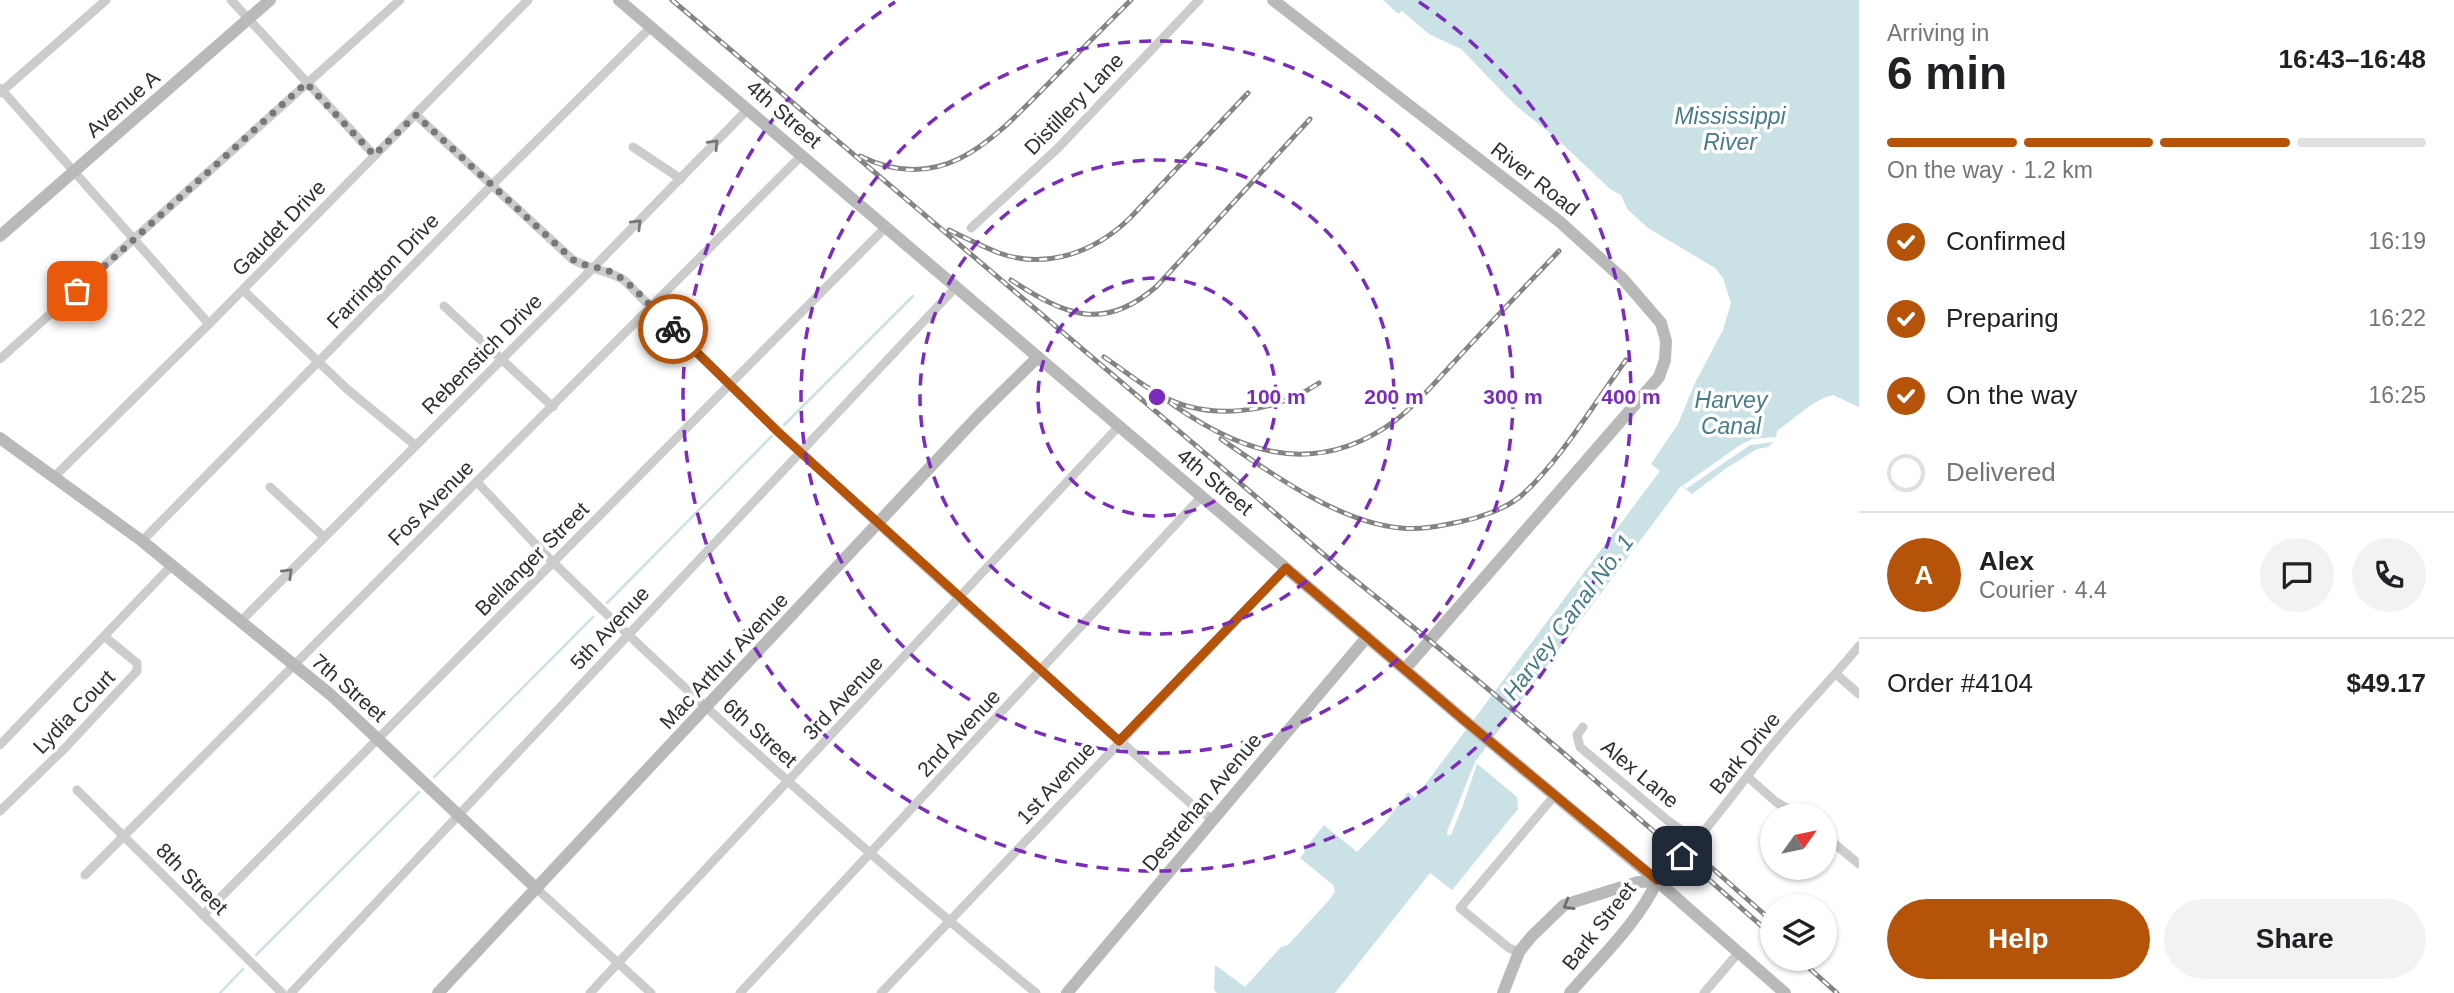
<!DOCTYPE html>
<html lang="en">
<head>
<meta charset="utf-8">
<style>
  :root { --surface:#fff; --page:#f2f2f2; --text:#202124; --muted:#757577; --line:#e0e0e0; --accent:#b45309 }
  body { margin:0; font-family:Helvetica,sans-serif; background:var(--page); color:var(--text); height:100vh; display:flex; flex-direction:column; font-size:26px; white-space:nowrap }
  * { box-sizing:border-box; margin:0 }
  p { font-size:23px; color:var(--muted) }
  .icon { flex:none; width:38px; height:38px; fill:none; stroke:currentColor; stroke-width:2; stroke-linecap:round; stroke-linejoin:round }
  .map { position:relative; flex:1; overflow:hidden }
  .side { display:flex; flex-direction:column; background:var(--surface); width:595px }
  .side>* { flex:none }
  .needle { width:46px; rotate:57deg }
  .tools { position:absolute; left:1760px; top:803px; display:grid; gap:14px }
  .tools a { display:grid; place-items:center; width:77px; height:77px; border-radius:50%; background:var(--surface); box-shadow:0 2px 5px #0004; font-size:35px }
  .pin { position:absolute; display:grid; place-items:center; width:60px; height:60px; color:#fff; margin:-30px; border-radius:14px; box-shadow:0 4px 10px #0006 }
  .courier { position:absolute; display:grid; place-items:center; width:70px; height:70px; margin:-35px; border:5px solid #b45309; border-radius:50%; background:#fff; color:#222; box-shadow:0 2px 9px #0007 }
  .summary em { font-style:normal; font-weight:700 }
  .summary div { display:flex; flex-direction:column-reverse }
  .summary { display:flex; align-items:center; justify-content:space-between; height:119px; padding:0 28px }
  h1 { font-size:46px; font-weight:700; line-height:52px }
  .bar { display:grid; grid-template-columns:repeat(4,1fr); gap:10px 7px; align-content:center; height:84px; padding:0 28px }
  .bar i { height:9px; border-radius:5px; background:var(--line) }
  .bar .on { background:var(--accent) }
  .bar p { grid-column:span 4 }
  .line { display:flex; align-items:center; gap:18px; padding:0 28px; border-top:2px solid var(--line) }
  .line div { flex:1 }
  .round { display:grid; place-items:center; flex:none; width:74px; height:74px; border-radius:37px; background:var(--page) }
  ol { padding:0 28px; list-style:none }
  li { display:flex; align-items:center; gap:21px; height:77px }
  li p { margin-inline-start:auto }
  li .icon { padding:7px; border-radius:50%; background:var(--accent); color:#fff; stroke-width:4 }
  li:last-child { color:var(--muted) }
  li i { width:38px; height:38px; border:4px solid var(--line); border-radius:50% }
  .primary-button { display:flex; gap:14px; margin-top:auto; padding:14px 28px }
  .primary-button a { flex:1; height:80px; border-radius:42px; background:var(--accent); color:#fff; font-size:28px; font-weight:700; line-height:80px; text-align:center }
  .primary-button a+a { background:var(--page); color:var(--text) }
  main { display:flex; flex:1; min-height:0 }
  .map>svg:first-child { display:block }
  .water { fill:#cae1e6 }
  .pier { fill:#fff }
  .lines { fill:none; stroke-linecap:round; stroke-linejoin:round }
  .stream { stroke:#cae1e6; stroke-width:2.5 }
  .street { stroke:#ccc; stroke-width:9 }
  .secondary { stroke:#b9b9b9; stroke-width:12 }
  .rail-casing { stroke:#848484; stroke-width:5 }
  .rail { stroke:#fff; stroke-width:2.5; stroke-dasharray:8; stroke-linecap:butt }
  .oneway { stroke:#767676 }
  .oneway2 { stroke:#6d6d6d }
  .done { stroke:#787878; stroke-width:7; stroke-dasharray:0 12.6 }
  .route { stroke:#b45309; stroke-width:9 }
  .ring { fill:none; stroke:#7b2cbf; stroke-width:3.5; stroke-dasharray:12 9 }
  .labels { text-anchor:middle; stroke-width:7; stroke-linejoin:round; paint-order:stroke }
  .street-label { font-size:21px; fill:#2f2f2f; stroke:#fff }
  .water-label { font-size:23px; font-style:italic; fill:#467c88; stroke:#fff }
  .centre { fill:#7b2cbf; stroke:#fff; stroke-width:3.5 }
  .ring-label { font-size:21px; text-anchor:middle; font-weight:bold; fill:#7b2cbf; stroke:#fff; stroke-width:7; stroke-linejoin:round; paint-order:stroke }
</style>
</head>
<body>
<main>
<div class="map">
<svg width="1859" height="993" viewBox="0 0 1859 993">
  <rect width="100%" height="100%" fill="#fff"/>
  <!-- water -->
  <polygon class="water" points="1383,0 1859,0 1859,409 1830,400 1776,437 1773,447 1759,453 1696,497 1681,486 1475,762 1517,797 1518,809 1452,890 1430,873 1335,993 1217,993 1214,990 1215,965 1245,987 1281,947 1288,945 1330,899 1335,891 1333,885 1300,858 1305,852 1304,850 1324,825 1357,852 1384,824 1408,792 1415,798 1660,471 1647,461 1674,422 1723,303 1707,269 1655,237 1528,121 1427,41"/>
  <!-- pier -->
  <g class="pier">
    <polygon points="1402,11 1429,34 1461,49 1515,105 1555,137 1610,189 1621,195 1628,210 1648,228 1715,268 1723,278 1731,303 1723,330 1695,383 1678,424 1651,464 1644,459 1671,421 1699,361 1720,303 1705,271 1683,255 1653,240 1539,135 1427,41 1398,14"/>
    <polygon points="1833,395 1859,407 1859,413 1851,408 1831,403 1779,439 1777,448 1696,497 1692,494 1725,469 1757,449 1768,447 1774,442 1750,445 1686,489 1682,486 1740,445 1752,439 1776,437 1777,431 1808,407 1823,398"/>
    <polygon points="1517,706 1521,709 1477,764 1462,808 1451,835 1449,834 1448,837 1447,832 1475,762"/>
  </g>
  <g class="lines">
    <!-- stream -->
    <g class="stream">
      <polyline points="784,425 913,296"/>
      <polyline points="607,603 772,436"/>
      <polyline points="434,777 593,617"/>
      <polyline points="256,955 419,792"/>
      <polyline points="220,993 243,969"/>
    </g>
    <!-- street -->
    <g class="street">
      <polyline points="231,0 374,155"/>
      <polyline points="0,88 209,324"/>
      <polyline points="0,93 106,0"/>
      <path d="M416,115l156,144c17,11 34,10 52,21 182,185 378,357 572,528l16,11"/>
      <polyline points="633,147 681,179"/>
      <polyline points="971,228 1058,148 1199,0"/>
      <polyline points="243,290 347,389 415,445"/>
      <polyline points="444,306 553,407"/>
      <polyline points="0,359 400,0"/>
      <polyline points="53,478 209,324 528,0"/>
      <path d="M477,482c27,28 52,57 80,84 153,150 314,291 479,427"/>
      <polyline points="270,487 324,537"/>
      <polyline points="142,541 493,184 651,27"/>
      <polyline points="240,622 593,268 748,109"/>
      <polyline points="1836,674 1859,694"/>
      <polyline points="1583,727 1577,735 1580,747 1667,820 1696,841"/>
      <polyline points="0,745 172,565"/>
      <polyline points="1748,777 1776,802 1801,816"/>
      <polyline points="77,790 282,993"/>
      <polyline points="0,811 65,748 137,671 137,663 105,637"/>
      <polyline points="1825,836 1859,864"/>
      <polyline points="85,875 802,155"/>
      <path d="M1657,881c47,-42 80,-95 121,-143 26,-31 55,-60 81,-92"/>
      <polyline points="537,889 651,993"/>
      <polyline points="203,915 886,227"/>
      <polyline points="1519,952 1509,948 1460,908 1555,795"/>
      <polyline points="291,993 956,287"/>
      <polyline points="590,993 1119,426"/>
      <polyline points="740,993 1202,496"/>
      <polyline points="881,993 1286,568"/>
      <polyline points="1704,993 1739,952"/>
    </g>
    <!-- secondary -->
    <g class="secondary">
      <polyline points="619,0 1464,720 1657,881 1785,993"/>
      <polyline points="1273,0 1560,222 1623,279 1661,323 1666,341 1665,360 1659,377 1405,669"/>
      <polyline points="0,236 270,0"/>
      <polyline points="0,438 142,541 331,695 537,889"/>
      <polyline points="438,993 979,415 1038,357"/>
      <polyline points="1067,993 1367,637"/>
      <path d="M1503,993l16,-41 12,-15 33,-32 74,-23 19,-1c-19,42 -57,77 -87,112"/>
    </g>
    <!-- rail casing -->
    <g class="rail-casing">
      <g id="rail">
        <path d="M672,0l669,569c148,117 290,242 432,367"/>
        <path d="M860,156c84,41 134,-18 188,-72 27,-28 55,-56 83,-84"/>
        <path d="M949,230c16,8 33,16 50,23 48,17 96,-1 131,-35l118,-125"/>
        <path d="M1011,280c54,35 92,53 146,6l153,-167"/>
        <path d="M1104,357c18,12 35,26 54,37 49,28 115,20 161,-11"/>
        <path d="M1157,393c75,57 154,90 239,27 22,-17 41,-40 60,-60 34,-37 69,-73 103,-109"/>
        <path d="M1221,439c49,34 119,84 180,89 19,2 39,-2 58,-6 20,-4 47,-13 63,-27 38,-34 73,-93 104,-135"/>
        <polyline points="1703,860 1773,922"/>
        <polyline points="1799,959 1837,993"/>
      </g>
    </g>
    <!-- rail -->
    <use href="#rail" class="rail"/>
  </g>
  <!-- one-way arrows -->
  <defs><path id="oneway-chevron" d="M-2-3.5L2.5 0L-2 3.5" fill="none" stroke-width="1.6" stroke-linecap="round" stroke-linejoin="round" transform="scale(1.75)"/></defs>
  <g class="oneway">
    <use href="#oneway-chevron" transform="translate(714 144) rotate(-46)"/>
    <use href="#oneway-chevron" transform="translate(637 224) rotate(-45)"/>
    <use href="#oneway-chevron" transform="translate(288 573) rotate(-45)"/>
  </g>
  <use class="oneway2" href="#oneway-chevron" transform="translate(1568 905) rotate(150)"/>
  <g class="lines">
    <!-- done -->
    <path class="done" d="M77,291l229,-208 68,72 42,-40 156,144c14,9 28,7 41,14 23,13 41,38 60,56"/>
    <!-- route -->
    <polyline class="route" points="673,329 778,432 1119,741 1286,568 1464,720 1657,880 1682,856"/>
  </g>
  <!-- distance rings -->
  <g class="ring">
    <circle cx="1157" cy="397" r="119"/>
    <circle cx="1157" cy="397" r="237"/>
    <circle cx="1157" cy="397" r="356"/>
    <path d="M1419 2A474 474 0 1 1 895 2"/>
  </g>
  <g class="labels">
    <!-- street labels -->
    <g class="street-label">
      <text transform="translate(123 104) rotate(-41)" y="7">Avenue A</text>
      <text transform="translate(1074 104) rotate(-46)" y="7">Distillery Lane</text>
      <text transform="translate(784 114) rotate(41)" y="7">4th Street</text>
      <text transform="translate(1535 179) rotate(38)" y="7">River Road</text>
      <text transform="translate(279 228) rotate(-46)" y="7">Gaudet Drive</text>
      <text transform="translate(383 271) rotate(-46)" y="7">Farrington Drive</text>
      <text transform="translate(482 354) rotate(-45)" y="7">Rebenstich Drive</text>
      <text transform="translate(1215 482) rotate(40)" y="7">4th Street</text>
      <text transform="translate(431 503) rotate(-45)" y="7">Fos Avenue</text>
      <text transform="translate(532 559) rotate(-45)" y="7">Bellanger Street</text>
      <text transform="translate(610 628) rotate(-47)" y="7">5th Avenue</text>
      <text transform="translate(724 661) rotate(-47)" y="7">Mac Arthur Avenue</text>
      <text transform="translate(349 688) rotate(41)" y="7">7th Street</text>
      <text transform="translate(843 698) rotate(-47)" y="7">3rd Avenue</text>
      <text transform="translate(74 712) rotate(-46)" y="7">Lydia Court</text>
      <text transform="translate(760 733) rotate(42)" y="7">6th Street</text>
      <text transform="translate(959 733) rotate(-47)" y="7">2nd Avenue</text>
      <text transform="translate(1745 753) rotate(-51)" y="7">Bark Drive</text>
      <text transform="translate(1640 774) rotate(40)" y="7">Alex Lane</text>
      <text transform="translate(1056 783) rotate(-47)" y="7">1st Avenue</text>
      <text transform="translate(1202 802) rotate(-50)" y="7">Destrehan Avenue</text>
      <text transform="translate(192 879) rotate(45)" y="7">8th Street</text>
      <text transform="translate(1599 926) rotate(-52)" y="7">Bark Street</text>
    </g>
    <!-- water labels -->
    <g class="water-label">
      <text x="1730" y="124">Mississippi<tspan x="1730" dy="26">River</tspan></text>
      <text x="1731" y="408">Harvey<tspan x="1731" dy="26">Canal</tspan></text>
      <text transform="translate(1568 617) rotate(-53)" y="8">Harvey Canal No. 1</text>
    </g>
  </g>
  <circle cx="1157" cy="397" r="10" class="centre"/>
  <g class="ring-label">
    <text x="1276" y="404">100 m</text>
    <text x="1394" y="404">200 m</text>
    <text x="1513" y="404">300 m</text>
    <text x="1631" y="404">400 m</text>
  </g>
</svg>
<div class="tools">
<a><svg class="needle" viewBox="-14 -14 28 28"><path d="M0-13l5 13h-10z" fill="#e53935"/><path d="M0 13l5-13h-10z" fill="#757577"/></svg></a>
<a><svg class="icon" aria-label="layers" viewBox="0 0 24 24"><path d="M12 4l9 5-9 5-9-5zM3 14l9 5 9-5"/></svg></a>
</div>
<div class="pin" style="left:77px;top:291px;background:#ea580c"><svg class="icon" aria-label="bag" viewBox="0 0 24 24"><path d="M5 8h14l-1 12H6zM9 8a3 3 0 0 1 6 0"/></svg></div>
<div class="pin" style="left:1682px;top:856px;background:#1f2937"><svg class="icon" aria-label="home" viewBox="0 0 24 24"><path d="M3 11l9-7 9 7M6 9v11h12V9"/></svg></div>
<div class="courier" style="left:673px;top:329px"><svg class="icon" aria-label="bike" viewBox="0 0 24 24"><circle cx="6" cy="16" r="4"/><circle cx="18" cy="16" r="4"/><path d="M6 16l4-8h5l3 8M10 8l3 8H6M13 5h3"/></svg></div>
</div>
<section class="side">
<div class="summary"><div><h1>6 min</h1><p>Arriving in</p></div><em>16:43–16:48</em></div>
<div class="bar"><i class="on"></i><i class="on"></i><i class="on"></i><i></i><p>On the way · 1.2 km</p></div>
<ol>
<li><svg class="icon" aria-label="check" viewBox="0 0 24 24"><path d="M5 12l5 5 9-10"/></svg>Confirmed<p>16:19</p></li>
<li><svg class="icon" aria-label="check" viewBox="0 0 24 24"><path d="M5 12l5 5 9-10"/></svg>Preparing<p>16:22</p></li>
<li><svg class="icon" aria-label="check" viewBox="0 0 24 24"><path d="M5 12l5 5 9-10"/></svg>On the way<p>16:25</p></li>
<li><i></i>Delivered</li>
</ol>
<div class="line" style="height:126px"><b class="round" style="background:var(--accent);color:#fff">A</b><div><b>Alex</b><p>Courier · 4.4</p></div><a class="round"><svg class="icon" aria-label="chat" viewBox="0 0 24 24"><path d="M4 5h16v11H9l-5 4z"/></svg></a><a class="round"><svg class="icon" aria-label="phone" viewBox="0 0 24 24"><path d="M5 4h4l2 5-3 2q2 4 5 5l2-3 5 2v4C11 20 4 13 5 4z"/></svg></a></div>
<div class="line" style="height:91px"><div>Order #4104</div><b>$49.17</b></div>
<div class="primary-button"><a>Help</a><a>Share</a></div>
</section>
</main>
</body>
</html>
